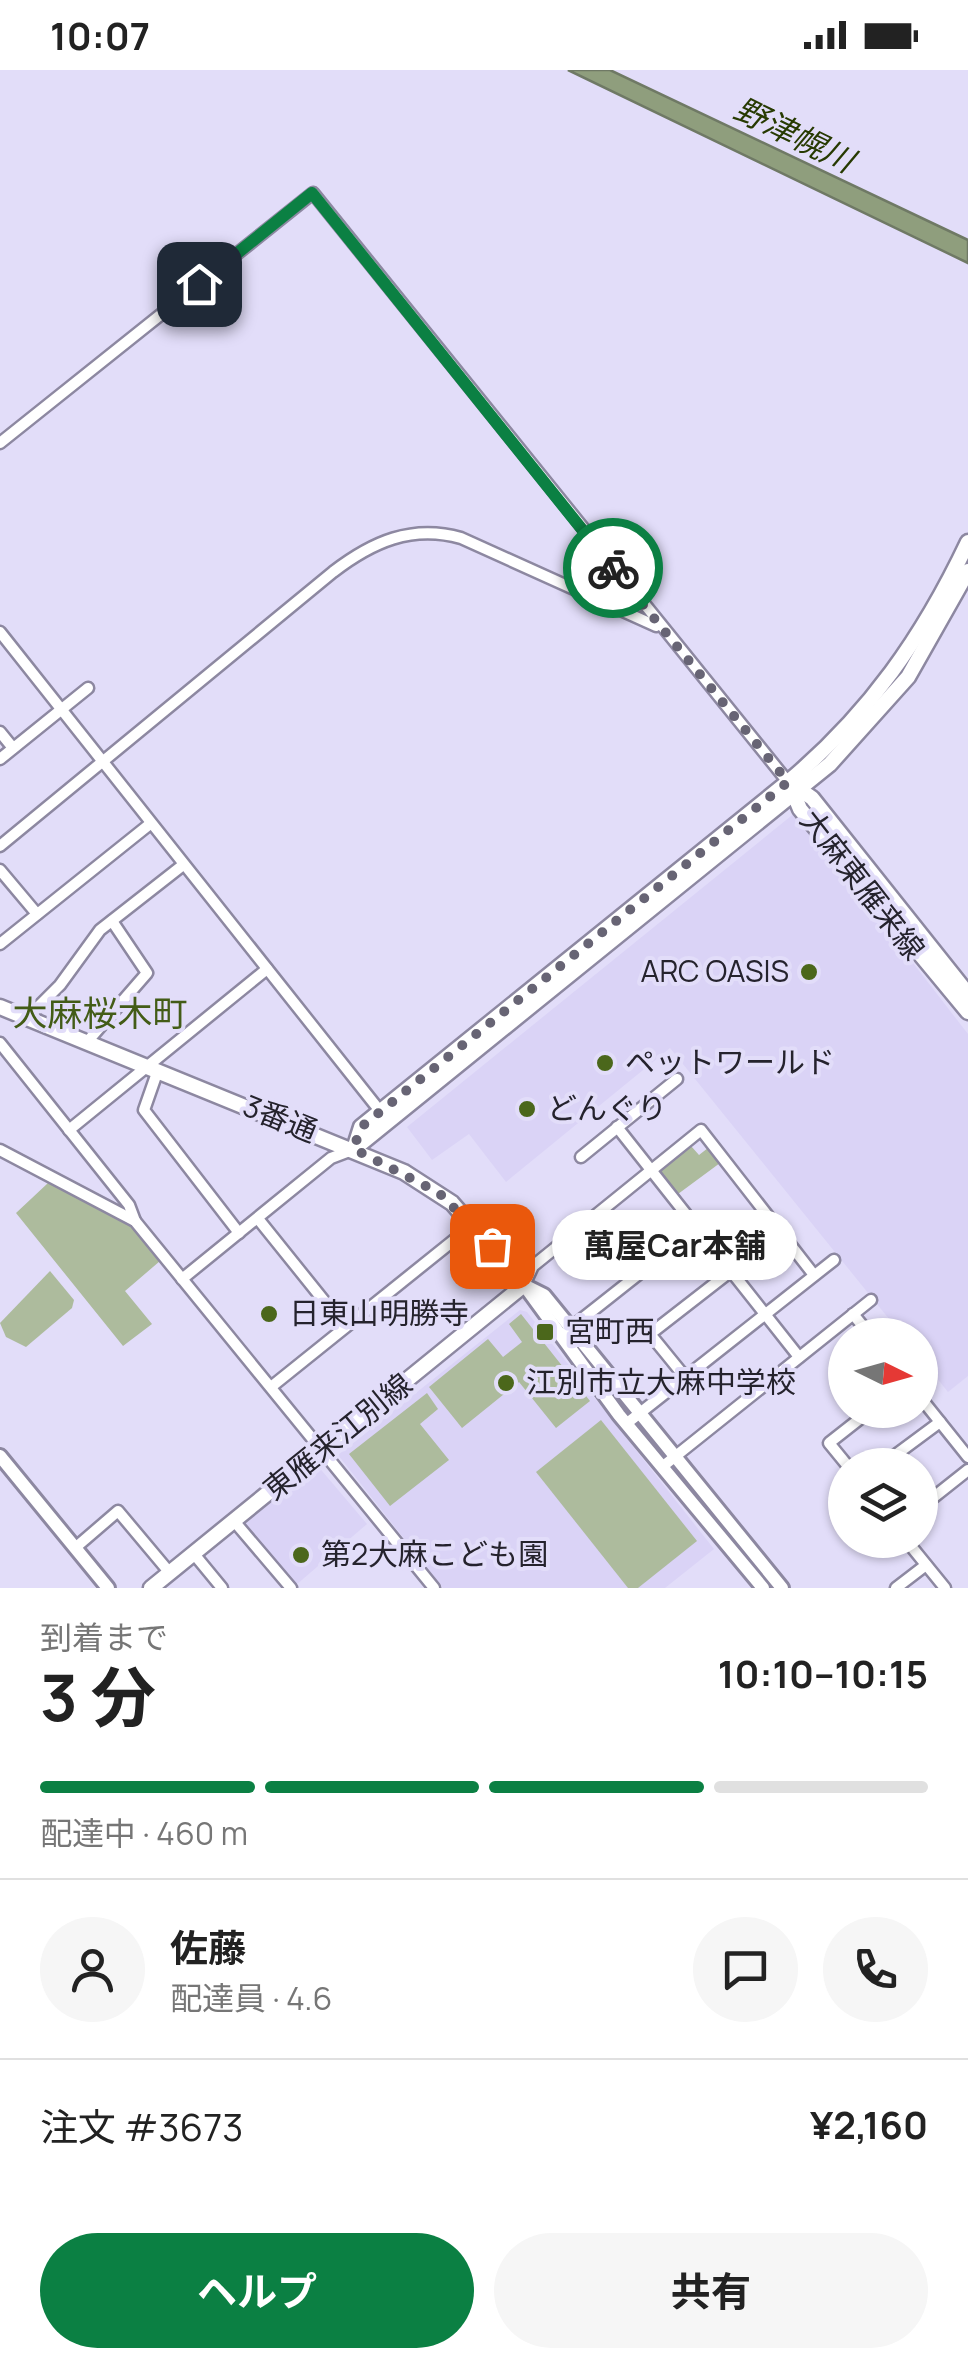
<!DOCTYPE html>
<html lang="ja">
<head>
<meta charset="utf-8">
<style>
  :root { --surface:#fff; --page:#f6f6f6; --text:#222; --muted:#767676; --line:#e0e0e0; --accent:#0b8043 }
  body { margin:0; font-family:Manrope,"Noto Sans JP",sans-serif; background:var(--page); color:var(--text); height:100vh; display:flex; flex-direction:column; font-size:38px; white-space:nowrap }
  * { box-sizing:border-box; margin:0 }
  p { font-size:32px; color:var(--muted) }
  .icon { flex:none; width:55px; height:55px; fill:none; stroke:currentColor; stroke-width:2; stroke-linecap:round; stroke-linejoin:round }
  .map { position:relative; height:1518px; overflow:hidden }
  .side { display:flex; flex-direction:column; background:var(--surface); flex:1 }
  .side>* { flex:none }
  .needle { width:65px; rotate:95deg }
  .tools { position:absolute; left:828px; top:1248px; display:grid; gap:20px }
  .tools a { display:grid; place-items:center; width:110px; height:110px; border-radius:50%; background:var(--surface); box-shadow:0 2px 8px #0004; font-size:50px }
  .pin { position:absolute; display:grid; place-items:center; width:85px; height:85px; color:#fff; margin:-42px; border-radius:20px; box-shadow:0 5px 15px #0006 }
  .courier { position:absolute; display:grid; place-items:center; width:100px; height:100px; margin:-50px; border:8px solid #0b8043; border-radius:50%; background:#fff; color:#222; box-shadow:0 2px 12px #0007 }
  .bubble { position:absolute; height:70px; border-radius:35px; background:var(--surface); box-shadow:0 2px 8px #0004; font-size:32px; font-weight:700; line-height:70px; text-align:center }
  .overview em { font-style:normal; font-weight:700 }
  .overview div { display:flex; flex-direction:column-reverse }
  .overview { display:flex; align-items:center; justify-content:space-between; height:170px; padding:0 40px }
  h1 { font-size:65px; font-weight:700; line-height:75px }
  .bar { display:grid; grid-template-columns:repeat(4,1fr); gap:15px 10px; align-content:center; height:120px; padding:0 40px }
  .bar i { height:12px; border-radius:8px; background:var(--line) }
  .bar .active { background:var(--accent) }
  .bar p { grid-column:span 4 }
  .line { display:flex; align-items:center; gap:25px; padding:0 40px; border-top:2px solid var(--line) }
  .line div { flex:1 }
  .round { display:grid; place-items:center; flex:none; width:105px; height:105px; border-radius:52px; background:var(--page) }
  .cta { display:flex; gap:20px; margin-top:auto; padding:20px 40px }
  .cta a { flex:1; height:115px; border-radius:60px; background:var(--accent); color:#fff; font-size:40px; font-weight:700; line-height:115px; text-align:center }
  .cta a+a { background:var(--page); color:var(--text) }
  .status { display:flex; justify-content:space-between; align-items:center; height:70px; padding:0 50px; background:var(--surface); direction:ltr }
  .status svg { height:28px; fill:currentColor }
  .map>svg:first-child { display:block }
  .built { fill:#dad3f6 }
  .green { fill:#adbb9d }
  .water { fill:#8f9e7d; stroke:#6f7965; stroke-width:2.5 }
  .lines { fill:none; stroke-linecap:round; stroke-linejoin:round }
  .minor-casing { stroke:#8d88a1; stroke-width:15 }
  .tertiary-casing { stroke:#8d88a1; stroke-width:18 }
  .secondary-casing { stroke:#8d88a1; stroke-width:19 }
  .minor { stroke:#fff; stroke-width:10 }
  .tertiary { stroke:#fff; stroke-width:12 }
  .secondary { stroke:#fff; stroke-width:14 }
  .done { stroke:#676474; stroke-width:10; stroke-dasharray:0 18 }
  .route { stroke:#0b8043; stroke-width:12 }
  .poi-dot { fill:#4b671b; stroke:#e2ddf9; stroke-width:4 }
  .labels { text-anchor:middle; stroke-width:8; stroke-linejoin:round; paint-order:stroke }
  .street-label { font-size:30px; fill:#25232d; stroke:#e2ddf9 }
  .poi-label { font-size:30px; fill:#25232d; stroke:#e2ddf9; text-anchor:start }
  .water-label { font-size:32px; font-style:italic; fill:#273a02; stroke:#e2ddf9 }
  .quarter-label { font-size:35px; fill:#435c17; stroke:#e2ddf9 }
</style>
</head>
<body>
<div class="status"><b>10:07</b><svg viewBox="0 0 49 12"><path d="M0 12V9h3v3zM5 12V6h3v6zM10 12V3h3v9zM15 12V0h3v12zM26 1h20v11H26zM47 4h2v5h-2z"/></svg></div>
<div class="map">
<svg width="968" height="1518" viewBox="0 0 968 1518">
  <rect width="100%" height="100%" fill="#e2ddf9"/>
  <!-- built -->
  <g class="built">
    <polygon points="796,742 968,964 968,1306 948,1322 920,1287 920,1265 902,1265 670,978 506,1112 469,1064 432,1090 407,1057"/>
    <polygon points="520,1240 527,1242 714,1479 665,1518 443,1518 338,1385"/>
    <polygon points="317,1395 367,1454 296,1515 244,1454"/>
  </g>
  <!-- green -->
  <g class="green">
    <polygon points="691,1076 699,1085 708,1078 720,1093 678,1124 659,1102"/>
    <polygon points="48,1113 130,1153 160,1191 125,1221 152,1254 123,1276 16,1143"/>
    <polygon points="50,1201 74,1230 72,1238 26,1277 6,1267 0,1253"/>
    <polygon points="521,1244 590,1331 556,1358 519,1312 462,1358 429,1317 488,1269 503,1287 522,1272 509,1254"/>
    <polygon points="427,1323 438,1339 420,1354 449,1390 390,1436 349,1384"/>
    <polygon points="601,1350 697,1471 638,1518 628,1518 536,1402"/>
  </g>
  <!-- water -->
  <polygon class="water" points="568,0 610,0 968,170 968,193"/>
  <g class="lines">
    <!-- minor casing -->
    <g class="minor-casing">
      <g id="minor">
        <polyline points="0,373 313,123 788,712"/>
        <polyline points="0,562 380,1041"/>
        <polyline points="0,662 13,678"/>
        <polyline points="0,689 88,618"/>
        <path d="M0,776l333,-274c39,-30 79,-48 128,-34l195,88"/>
        <polyline points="0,800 37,844"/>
        <polyline points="0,874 150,754"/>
        <polyline points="27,948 60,915 100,860 183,795"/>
        <polyline points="87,972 147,903 112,851"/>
        <polyline points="0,973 129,1135 135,1151"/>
        <polyline points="158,1000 144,1040 239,1163"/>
        <polyline points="617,1057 799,1287"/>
        <polyline points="69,1060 267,899"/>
        <polyline points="0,1080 135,1151 434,1518"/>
        <polyline points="581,1087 677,1009"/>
        <polyline points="259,1150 345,1257"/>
        <polyline points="182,1209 331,1088 352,1080"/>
        <polyline points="524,1215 533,1196 701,1060 814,1205"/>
        <polyline points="853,1244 870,1265"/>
        <polyline points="568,1260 697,1158"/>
        <polyline points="920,1301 924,1299"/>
        <polyline points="685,1307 650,1264 731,1201"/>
        <polyline points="271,1317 474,1154"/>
        <polyline points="920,1327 968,1387"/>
        <polyline points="626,1354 834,1190"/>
        <polyline points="847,1395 829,1373 871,1340"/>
        <polyline points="882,1395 940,1352"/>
        <polyline points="662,1397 871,1230"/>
        <polyline points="920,1438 968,1400"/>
        <polyline points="234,1451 291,1518"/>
        <polyline points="906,1470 945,1518"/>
        <polyline points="75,1478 118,1441 170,1503"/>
        <polyline points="194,1484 222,1518"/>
        <polyline points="896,1518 926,1495"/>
      </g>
    </g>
    <!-- tertiary casing -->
    <g class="tertiary-casing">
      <g id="tertiary">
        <polyline points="524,1215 544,1225 782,1518"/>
        <polyline points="524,1215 619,1345 763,1518"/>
        <polyline points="0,1386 108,1518"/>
      </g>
    </g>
    <!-- secondary casing -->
    <g class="secondary-casing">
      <g id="secondary">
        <polyline points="793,715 812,728 968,924"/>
        <polyline points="791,717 800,739 968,942"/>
        <polyline points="0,937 404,1102 452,1133 524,1215 151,1518"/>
        <path d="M354,1079l7,-22 427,-345c81,-68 135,-145 180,-240"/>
        <polyline points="354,1079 830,694 908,607 968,501"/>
      </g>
    </g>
    <!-- minor -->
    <use href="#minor" class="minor"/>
    <!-- tertiary -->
    <use href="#tertiary" class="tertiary"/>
    <!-- secondary -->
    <use href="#secondary" class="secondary"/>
  </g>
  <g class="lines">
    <!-- done -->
    <polyline class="done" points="492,1176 439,1123 354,1079 360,1058 788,712 613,498"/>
    <!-- route -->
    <polyline class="route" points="199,214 312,123 613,498"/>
  </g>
  <!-- markers -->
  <g class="poi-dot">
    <circle cx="809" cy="902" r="10"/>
    <circle cx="605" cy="993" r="10"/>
    <circle cx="527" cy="1039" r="10"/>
    <circle cx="269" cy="1244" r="10"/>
    <rect x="535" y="1252" width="20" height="20" rx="5"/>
    <circle cx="506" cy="1313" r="10"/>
    <circle cx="301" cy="1485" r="10"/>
  </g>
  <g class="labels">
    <!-- street labels -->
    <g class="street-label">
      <text transform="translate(862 815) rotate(52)" y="10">大麻東雁来線</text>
      <text transform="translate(280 1049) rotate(22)" y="10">3番通</text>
      <text transform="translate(338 1367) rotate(-39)" y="10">東雁来江別線</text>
    </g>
    <!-- poi labels -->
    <g class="poi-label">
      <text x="789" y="912" text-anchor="end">ARC OASIS</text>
      <text x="625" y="1003">ペットワールド</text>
      <text x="547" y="1049">どんぐり</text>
      <text x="289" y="1254">日東山明勝寺</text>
      <text x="565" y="1272">宮町西</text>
      <text x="526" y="1323">江別市立大麻中学校</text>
      <text x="321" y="1495">第2大麻こども園</text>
    </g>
    <!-- water labels -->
    <g class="water-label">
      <text transform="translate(794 65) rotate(26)" y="11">野津幌川</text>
    </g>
    <!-- quarter labels -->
    <g class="quarter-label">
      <text x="100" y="956">大麻桜木町</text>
    </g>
  </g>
</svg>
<div class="tools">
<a><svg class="needle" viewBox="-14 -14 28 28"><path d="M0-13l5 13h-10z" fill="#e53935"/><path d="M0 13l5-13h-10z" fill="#767676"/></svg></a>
<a><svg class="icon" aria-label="layers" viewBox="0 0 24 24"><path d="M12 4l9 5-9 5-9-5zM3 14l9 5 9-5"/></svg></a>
</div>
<div class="pin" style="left:492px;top:1176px;background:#ea580c"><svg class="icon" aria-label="bag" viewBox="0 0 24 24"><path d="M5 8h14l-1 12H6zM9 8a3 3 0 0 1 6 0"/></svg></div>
<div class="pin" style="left:199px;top:214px;background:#1f2937"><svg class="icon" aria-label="home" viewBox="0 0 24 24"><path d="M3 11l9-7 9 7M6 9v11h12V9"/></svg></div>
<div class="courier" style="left:613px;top:498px"><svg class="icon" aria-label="bike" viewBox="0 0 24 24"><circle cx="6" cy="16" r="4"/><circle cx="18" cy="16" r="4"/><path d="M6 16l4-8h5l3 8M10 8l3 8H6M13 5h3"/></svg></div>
<div class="bubble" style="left:552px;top:1140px;width:245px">萬屋Car本舗</div>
</div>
<section class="side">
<div class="overview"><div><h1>3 分</h1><p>到着まで</p></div><em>10:10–10:15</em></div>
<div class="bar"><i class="active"></i><i class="active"></i><i class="active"></i><i></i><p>配達中 · 460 m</p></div>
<div class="line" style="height:180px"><a class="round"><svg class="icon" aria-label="person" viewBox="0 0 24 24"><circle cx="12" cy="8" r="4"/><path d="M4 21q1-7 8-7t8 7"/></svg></a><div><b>佐藤</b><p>配達員 · 4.6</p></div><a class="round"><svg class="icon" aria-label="chat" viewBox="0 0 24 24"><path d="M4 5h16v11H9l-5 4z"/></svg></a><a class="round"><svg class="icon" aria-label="phone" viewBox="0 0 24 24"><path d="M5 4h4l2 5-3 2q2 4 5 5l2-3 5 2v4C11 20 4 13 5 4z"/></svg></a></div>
<div class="line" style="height:130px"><div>注文 #3673</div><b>¥2,160</b></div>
<div class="cta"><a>ヘルプ</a><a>共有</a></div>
</section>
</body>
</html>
